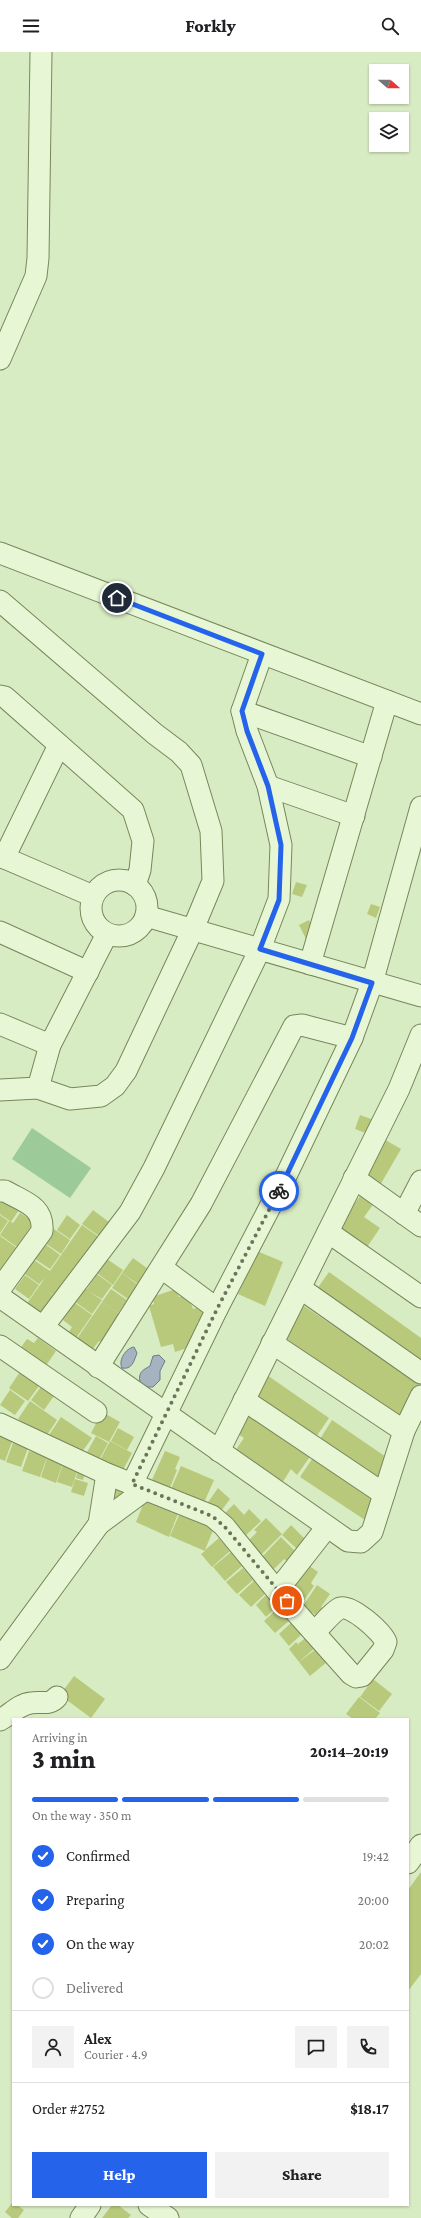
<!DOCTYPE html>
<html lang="en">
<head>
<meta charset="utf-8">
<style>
  :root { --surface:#fff; --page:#f2f2f2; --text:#202124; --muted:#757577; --line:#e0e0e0; --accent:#2563eb }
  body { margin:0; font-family:"Crimson Pro",serif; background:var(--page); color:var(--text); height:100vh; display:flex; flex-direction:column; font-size:15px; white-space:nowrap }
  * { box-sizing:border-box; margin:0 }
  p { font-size:13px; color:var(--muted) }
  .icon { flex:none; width:22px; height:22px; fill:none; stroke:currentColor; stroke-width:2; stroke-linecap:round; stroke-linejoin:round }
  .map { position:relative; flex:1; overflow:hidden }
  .sheet { position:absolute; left:12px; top:1666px; width:397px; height:488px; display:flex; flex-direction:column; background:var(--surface); border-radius:0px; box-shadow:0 1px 3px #0004 }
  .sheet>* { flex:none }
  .needle { width:26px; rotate:110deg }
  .buttons { position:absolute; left:369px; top:12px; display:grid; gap:8px }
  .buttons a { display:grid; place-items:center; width:40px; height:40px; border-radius:0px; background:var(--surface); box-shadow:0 1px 3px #0004; font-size:20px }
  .pin { position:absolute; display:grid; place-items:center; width:34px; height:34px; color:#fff; margin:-17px; border:2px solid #fff; border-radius:50%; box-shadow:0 1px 4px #0007 }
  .courier { position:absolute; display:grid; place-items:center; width:40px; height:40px; margin:-20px; border:3px solid #2563eb; border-radius:50%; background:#fff; color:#222; box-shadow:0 1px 5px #0007 }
  .summary em { font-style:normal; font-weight:800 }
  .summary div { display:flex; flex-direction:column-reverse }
  .summary { display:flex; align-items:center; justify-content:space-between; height:68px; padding:0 20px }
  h1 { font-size:26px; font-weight:800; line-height:30px }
  .bar { display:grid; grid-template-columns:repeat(4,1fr); gap:6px 4px; align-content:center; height:48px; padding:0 20px }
  .bar i { height:5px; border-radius:3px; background:var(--line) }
  .bar .current { background:var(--accent) }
  .bar p { grid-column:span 4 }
  .line { display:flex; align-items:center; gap:10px; padding:0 20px; border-top:1px solid var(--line) }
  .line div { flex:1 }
  .round { display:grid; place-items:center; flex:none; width:42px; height:42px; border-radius:0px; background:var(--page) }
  ol { padding:0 20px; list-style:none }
  li { display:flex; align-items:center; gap:12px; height:44px }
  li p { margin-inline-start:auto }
  li .icon { padding:4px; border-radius:50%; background:var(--accent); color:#fff; stroke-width:4 }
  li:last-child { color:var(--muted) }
  li i { width:22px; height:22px; border:2px solid var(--line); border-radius:50% }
  .cta { display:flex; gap:8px; margin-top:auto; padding:8px 20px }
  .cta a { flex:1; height:46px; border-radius:0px; background:var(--accent); color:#fff; font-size:16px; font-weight:800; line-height:46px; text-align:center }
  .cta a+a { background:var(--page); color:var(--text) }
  header { display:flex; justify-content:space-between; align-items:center; height:52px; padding:0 20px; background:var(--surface); font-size:18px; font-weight:800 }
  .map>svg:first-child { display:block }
  .green { fill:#9cca98 }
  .water { fill:#a5b2bf; stroke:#6c7b8d }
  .building { fill:#b8c97b }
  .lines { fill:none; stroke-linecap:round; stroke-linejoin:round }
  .minor-casing { stroke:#78865b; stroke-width:23 }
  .minor { stroke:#e7f7d6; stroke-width:21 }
  .done { stroke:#6b7658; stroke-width:4; stroke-dasharray:0 7.2 }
  .route { stroke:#2563eb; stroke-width:5 }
</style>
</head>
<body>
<header><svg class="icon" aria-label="menu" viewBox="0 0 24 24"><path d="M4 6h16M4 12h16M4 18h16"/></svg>Forkly<svg class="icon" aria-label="search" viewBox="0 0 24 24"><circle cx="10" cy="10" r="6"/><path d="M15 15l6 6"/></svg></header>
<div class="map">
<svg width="421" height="2166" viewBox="0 0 421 2166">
  <rect width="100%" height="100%" fill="#d8ecc3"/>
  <!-- green -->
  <polygon class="green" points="32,1076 91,1116 70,1146 12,1107"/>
  <!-- water -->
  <g class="water">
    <path d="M134,1295l3,6c-3,8 -5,17 -15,15 -4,-8 4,-20 12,-21z"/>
    <path d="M159,1303l6,6 -5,10v9l-7,7h-8l-5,-5c-2,-10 3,-12 10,-16l3,-10z"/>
  </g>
  <!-- building -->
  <g class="building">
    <polygon points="296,830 307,833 302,845 292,842"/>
    <polygon points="371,852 380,855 376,866 367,862"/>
    <polygon points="309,868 316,881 306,887 299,873"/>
    <polygon points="360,1063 374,1068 368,1082 355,1077"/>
    <polygon points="382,1086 401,1097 379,1135 360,1124"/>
    <polygon points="362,1141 375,1150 364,1165 380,1176 363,1201 332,1180 349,1156 351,1157"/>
    <polygon points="3,1147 19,1158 11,1170 0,1162 0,1151"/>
    <polygon points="93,1158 109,1170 99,1184 82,1172"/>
    <polygon points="20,1161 34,1170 17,1195 0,1183 9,1169 13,1171"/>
    <polygon points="0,1163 8,1169 0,1181"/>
    <polygon points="67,1163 80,1173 70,1187 57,1178"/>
    <polygon points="82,1173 99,1185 56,1245 46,1238 58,1247 42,1270 23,1257 45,1226 39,1232 25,1222 34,1208 50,1219"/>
    <polygon points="54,1177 70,1188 61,1202 45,1191"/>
    <polygon points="0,1184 17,1196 0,1220"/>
    <polygon points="45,1192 60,1203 50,1217 35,1207"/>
    <polygon points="257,1199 283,1210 265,1254 238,1242"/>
    <polygon points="133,1206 151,1219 141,1234 122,1221"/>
    <polygon points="107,1207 123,1218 113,1233 97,1221"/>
    <polygon points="329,1220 421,1286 421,1310 317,1237"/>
    <polygon points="122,1221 138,1233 128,1247 112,1236"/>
    <polygon points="97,1222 112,1233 102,1247 88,1239 102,1248 92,1262 67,1244 77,1230 87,1237"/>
    <polygon points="25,1223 39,1233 29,1247 15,1237"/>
    <polygon points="111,1237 127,1248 118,1261 102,1250"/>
    <polygon points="176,1237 179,1245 188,1242 193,1257 206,1253 210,1266 197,1270 201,1283 196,1293 175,1300 173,1292 161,1295 149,1254 154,1252 152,1245"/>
    <polygon points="102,1250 121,1263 102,1290 99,1289 89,1302 74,1291"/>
    <polygon points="75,1251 92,1263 74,1289 67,1283 72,1275 63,1268"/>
    <polygon points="304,1254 420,1332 400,1365 285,1286"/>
    <polygon points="38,1286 56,1299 41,1321 22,1308 29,1299 23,1306 17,1301 27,1287 34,1291"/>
    <polygon points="22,1317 42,1330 28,1349 9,1336"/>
    <polygon points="264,1321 329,1366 314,1388 250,1343"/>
    <polygon points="43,1332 56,1341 44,1358 31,1348"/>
    <polygon points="10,1338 25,1349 15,1363 0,1353"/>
    <polygon points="30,1349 57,1368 45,1386 18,1367"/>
    <polygon points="248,1359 312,1402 297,1423 291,1417 282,1431 235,1399 244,1386 235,1380"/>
    <polygon points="102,1360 120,1370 109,1390 91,1381"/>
    <polygon points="61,1365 92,1386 79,1404 47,1386"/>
    <polygon points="332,1368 392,1409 378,1430 318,1390"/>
    <polygon points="118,1376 134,1385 127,1398 111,1389"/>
    <polygon points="0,1382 13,1387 5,1409 0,1407"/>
    <polygon points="96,1384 108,1391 99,1408 86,1402"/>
    <polygon points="110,1389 132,1401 122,1420 100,1408"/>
    <polygon points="13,1391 28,1396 21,1415 6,1410"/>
    <polygon points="29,1399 47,1405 40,1425 22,1419"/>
    <polygon points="165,1399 180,1405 175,1417 177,1418 169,1438 151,1430"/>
    <polygon points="314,1404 379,1447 365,1468 300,1425"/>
    <polygon points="47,1406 63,1411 56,1431 41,1425"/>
    <polygon points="63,1412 78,1417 72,1435 57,1430"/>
    <polygon points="181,1414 214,1428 203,1453 170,1439"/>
    <polygon points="78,1418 85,1421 83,1428 76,1426"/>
    <polygon points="75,1427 88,1431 84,1444 71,1440"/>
    <polygon points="112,1431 126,1435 119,1453 106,1448"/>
    <polygon points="218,1436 230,1447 219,1462 206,1453"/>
    <polygon points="145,1448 179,1459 169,1485 136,1470"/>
    <polygon points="234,1452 244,1463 249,1457 261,1469 243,1486 222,1464"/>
    <polygon points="179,1463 214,1476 205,1498 219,1486 230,1499 212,1515 201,1502 205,1499 170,1484"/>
    <polygon points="266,1466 282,1482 259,1505 245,1492 257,1480 254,1478"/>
    <polygon points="291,1473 307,1489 298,1498 282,1483"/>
    <polygon points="281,1485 297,1501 288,1510 284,1507 272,1519 260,1507"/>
    <polygon points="231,1500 242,1514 225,1529 213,1515"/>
    <polygon points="305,1511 318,1520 311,1531 314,1534 304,1548 288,1536"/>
    <polygon points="243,1516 253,1528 237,1542 226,1530"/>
    <polygon points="255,1528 266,1541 251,1555 239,1543"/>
    <polygon points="317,1533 330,1542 321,1555 327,1559 321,1567 303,1554"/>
    <polygon points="267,1542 277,1554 266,1565 256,1553"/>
    <polygon points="279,1555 290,1568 275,1581 264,1569"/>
    <polygon points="292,1570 302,1582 289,1594 279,1582"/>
    <polygon points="308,1584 317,1594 299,1610 289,1597 296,1590 301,1596 298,1592"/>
    <polygon points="316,1597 327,1610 310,1624 299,1610"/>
    <polygon points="74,1624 105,1647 91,1666 60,1643"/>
    <polygon points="373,1627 392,1642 379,1659 360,1645"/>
    <polygon points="359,1645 380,1661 375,1667 353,1667 346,1662"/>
    <polygon points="421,1820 421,1922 408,1939 408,1838"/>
    <polygon points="13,2150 13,2153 17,2153 24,2158 18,2166 12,2166 5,2160"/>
    <polygon points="112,2153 118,2153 131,2163 128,2166 102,2166"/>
  </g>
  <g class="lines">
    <!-- minor casing -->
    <g class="minor-casing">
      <g id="minor">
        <polyline points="0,307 36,224 38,206 41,0"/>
        <polyline points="0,501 421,662"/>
        <polyline points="0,549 155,682 179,700 191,713 211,779 213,829 193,877 126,1019 115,1034 101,1044 70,1047 38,1036 0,1038"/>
        <polyline points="0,644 5,645 133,758 143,789 140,818 135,833"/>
        <polyline points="242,659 371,705"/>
        <polyline points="268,734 354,764"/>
        <polyline points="0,804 93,844"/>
        <polyline points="4,806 59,693"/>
        <circle cx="119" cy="856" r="28"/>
        <polyline points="146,864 421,944"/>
        <polyline points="0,880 88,920"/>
        <polyline points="310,912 387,649"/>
        <polyline points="0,972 50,993"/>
        <polyline points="38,1036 50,993 107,882"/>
        <polyline points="354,1126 421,1174"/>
        <path d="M0,1139h5c19,11 39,15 37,40l-42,58"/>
        <polyline points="404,1162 421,1129"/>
        <polyline points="328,1180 421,1245"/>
        <polyline points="162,1216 217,1257"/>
        <polyline points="300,1236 421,1321"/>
        <polyline points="0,1245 348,1489 361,1490 372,1480 404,1379 421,1344"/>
        <polyline points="43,1275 130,1160 154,1116 260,897 279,847 281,793 268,734 247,679 242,659 262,602"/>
        <polyline points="272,1291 404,1379"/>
        <polyline points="0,1294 96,1360"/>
        <polyline points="98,1315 201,1152 294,974 302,973 352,986"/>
        <polyline points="244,1348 384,1442"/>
        <path d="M0,1372l107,50 105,42 12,10 53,65 74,83 5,3 6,-1 21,-26 3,-8c-4,-10 -35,-38 -46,-34 -8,4 -18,17 -25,24"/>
        <polyline points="219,1399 399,1037 421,983"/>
        <polyline points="132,1432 217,1257 284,1128 352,986 372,931 421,755"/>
        <polyline points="99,1472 107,1422"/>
        <polyline points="277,1539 327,1475"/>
        <polyline points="0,1607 99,1472 145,1438"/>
        <path d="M0,1668c10,-5 19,-16 31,-17 11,-2 18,3 26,-6"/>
        <polyline points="408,1811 421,1793"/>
        <polyline points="149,2153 168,2166"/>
        <polyline points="81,2166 90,2153"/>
      </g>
    </g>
    <!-- minor -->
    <use href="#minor" class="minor"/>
  </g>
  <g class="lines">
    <!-- done -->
    <polyline class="done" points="279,1139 217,1257 132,1432 212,1464 224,1474 287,1549"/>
    <!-- route -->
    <polyline class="route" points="117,546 262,602 242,659 247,679 268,734 281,793 279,848 260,897 372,931 352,986 279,1139"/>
  </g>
</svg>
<div class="buttons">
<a><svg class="needle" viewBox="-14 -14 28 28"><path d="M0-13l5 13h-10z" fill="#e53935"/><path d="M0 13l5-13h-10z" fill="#757577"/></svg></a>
<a><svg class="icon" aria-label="layers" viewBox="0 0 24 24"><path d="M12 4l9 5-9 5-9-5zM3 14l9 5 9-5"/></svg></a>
</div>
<div class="pin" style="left:287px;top:1549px;background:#ea580c"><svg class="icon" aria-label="bag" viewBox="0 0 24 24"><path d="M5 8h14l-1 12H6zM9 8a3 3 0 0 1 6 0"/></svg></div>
<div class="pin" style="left:117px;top:546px;background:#1f2937"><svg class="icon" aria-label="home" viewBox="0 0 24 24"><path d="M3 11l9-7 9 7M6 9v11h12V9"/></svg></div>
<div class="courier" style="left:279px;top:1139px"><svg class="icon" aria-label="bike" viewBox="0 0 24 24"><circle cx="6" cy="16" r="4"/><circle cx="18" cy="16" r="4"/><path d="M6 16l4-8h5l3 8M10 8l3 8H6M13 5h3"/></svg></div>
<section class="sheet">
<div class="summary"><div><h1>3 min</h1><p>Arriving in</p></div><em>20:14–20:19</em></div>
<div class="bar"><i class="current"></i><i class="current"></i><i class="current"></i><i></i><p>On the way · 350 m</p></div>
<ol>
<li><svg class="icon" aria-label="check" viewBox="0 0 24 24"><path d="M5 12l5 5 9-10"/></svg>Confirmed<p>19:42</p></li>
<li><svg class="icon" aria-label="check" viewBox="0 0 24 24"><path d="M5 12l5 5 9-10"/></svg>Preparing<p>20:00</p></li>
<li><svg class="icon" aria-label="check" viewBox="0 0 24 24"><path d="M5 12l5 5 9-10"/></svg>On the way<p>20:02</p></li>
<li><i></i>Delivered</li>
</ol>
<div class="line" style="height:72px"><a class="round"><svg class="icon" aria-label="person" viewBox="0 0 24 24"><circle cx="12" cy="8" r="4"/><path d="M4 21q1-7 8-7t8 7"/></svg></a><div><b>Alex</b><p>Courier · 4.9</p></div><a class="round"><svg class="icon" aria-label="chat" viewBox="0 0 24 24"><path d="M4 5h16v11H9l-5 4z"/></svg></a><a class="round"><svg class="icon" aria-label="phone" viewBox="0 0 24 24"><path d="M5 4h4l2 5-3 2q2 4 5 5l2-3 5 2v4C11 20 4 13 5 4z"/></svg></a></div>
<div class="line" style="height:52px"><div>Order #2752</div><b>$18.17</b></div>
<div class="cta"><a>Help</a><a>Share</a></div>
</section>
</div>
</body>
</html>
